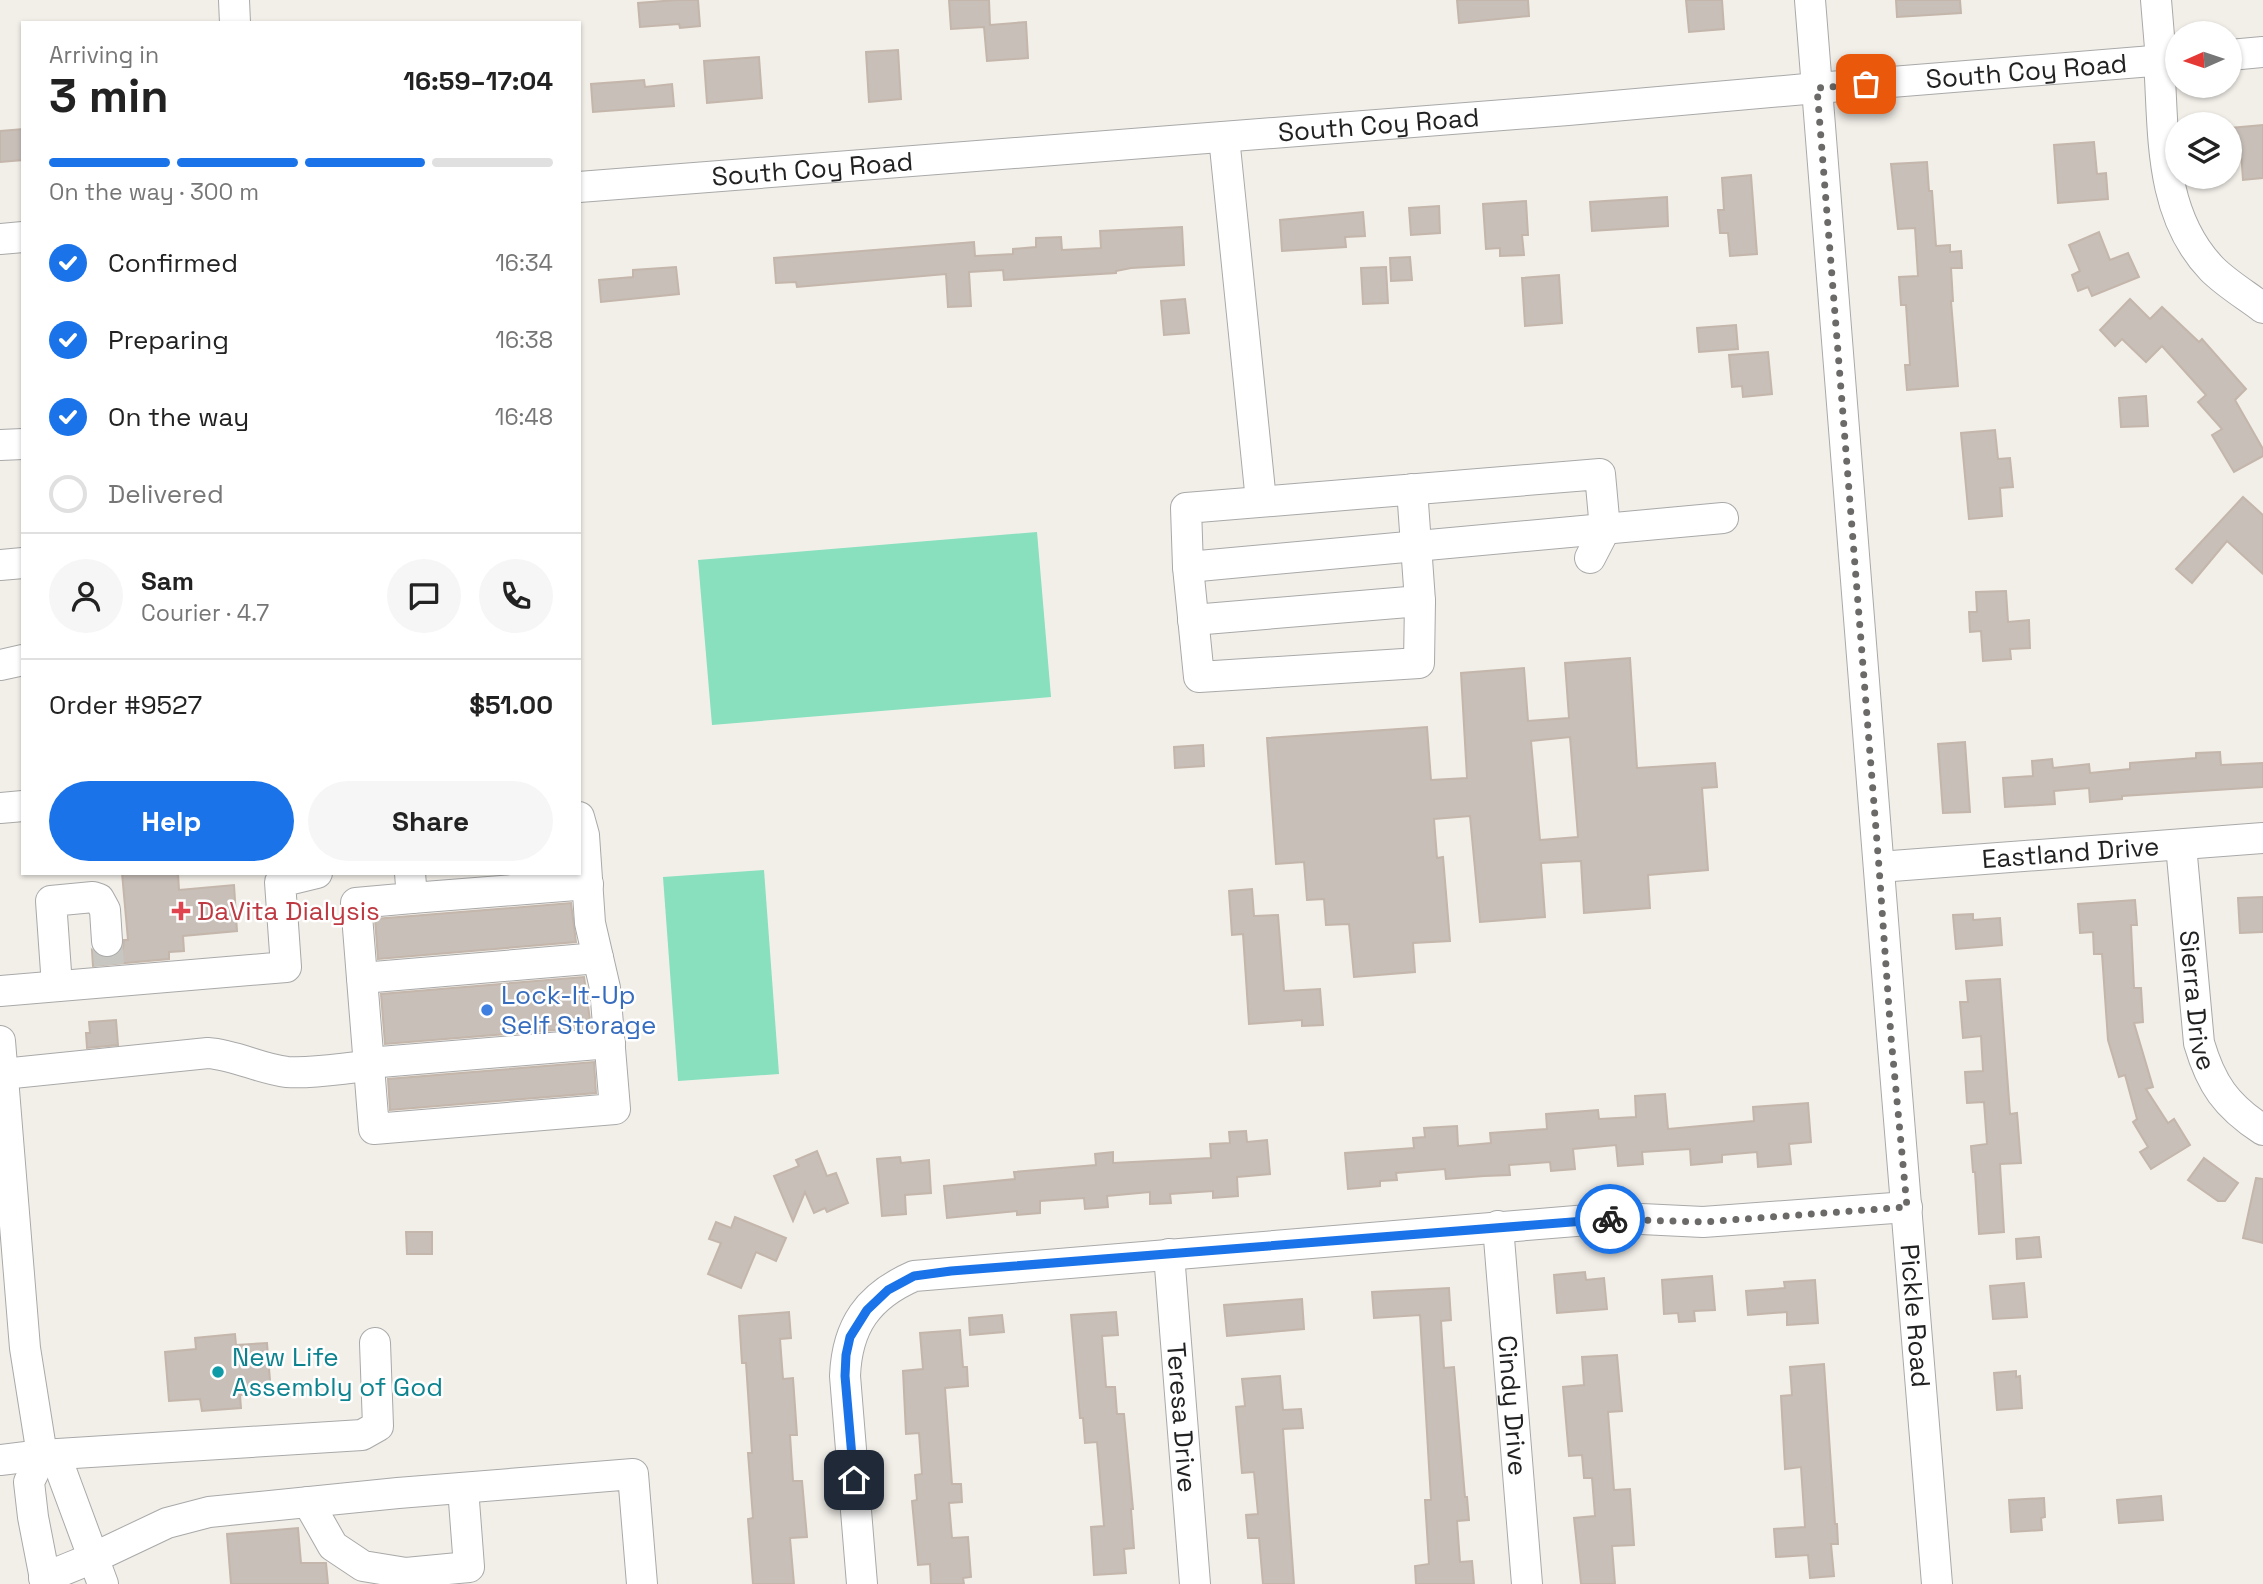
<!DOCTYPE html>
<html lang="en">
<head>
<meta charset="utf-8">
<style>
  :root { --surface:#fff; --page:#f6f6f6; --text:#222; --muted:#767676; --line:#e0e0e0; --accent:#1a73e8 }
  body { margin:0; font-family:"Space Grotesk",sans-serif; background:var(--page); color:var(--text); height:100vh; display:flex; flex-direction:column; font-size:26px; white-space:nowrap }
  * { box-sizing:border-box; margin:0 }
  p { font-size:23px; color:var(--muted) }
  .icon { flex:none; width:38px; height:38px; fill:none; stroke:currentColor; stroke-width:2; stroke-linecap:round; stroke-linejoin:round }
  .map { position:relative; flex:1; overflow:hidden }
  .details { position:absolute; left:21px; top:21px; width:560px; height:854px; display:flex; flex-direction:column; background:var(--surface); border-radius:0px; box-shadow:0 2px 5px #0004 }
  .details>* { flex:none }
  .needle { width:46px; rotate:267deg }
  .tools { position:absolute; left:2165px; top:21px; display:grid; gap:14px }
  .tools a { display:grid; place-items:center; width:77px; height:77px; border-radius:50%; background:var(--surface); box-shadow:0 2px 5px #0004; font-size:35px }
  .pin { position:absolute; display:grid; place-items:center; width:60px; height:60px; color:#fff; margin:-30px; border-radius:14px; box-shadow:0 4px 10px #0006 }
  .courier { position:absolute; display:grid; place-items:center; width:70px; height:70px; margin:-35px; border:5px solid #1a73e8; border-radius:50%; background:#fff; color:#222; box-shadow:0 2px 9px #0007 }
  .head em { font-style:normal; font-weight:700 }
  .head div { display:flex; flex-direction:column-reverse }
  .head { display:flex; align-items:center; justify-content:space-between; height:119px; padding:0 28px }
  h1 { font-size:46px; font-weight:700; line-height:52px }
  .bar { display:grid; grid-template-columns:repeat(4,1fr); gap:10px 7px; align-content:center; height:84px; padding:0 28px }
  .bar i { height:9px; border-radius:5px; background:var(--line) }
  .bar .on { background:var(--accent) }
  .bar p { grid-column:span 4 }
  .line { display:flex; align-items:center; gap:18px; padding:0 28px; border-top:2px solid var(--line) }
  .line div { flex:1 }
  .round { display:grid; place-items:center; flex:none; width:74px; height:74px; border-radius:37px; background:var(--page) }
  ol { padding:0 28px; list-style:none }
  li { display:flex; align-items:center; gap:21px; height:77px }
  li p { margin-inline-start:auto }
  li .icon { padding:7px; border-radius:50%; background:var(--accent); color:#fff; stroke-width:4 }
  li:last-child { color:var(--muted) }
  li i { width:38px; height:38px; border:4px solid var(--line); border-radius:50% }
  .primary-button { display:flex; gap:14px; margin-top:auto; padding:14px 28px }
  .primary-button a { flex:1; height:80px; border-radius:42px; background:var(--accent); color:#fff; font-size:28px; font-weight:700; line-height:80px; text-align:center }
  .primary-button a+a { background:var(--page); color:var(--text) }
  .map>svg:first-child { display:block }
  .pitch { fill:#88e0be }
  .building { fill:#c7bfb8; stroke:#c4b6ab; stroke-width:2; fill-rule:evenodd }
  .lines { fill:none; stroke-linecap:round; stroke-linejoin:round }
  .minor-tunnel { stroke:#c8c6c1; stroke-width:30; stroke-dasharray:30 15; stroke-linecap:butt }
  .minor-casing { stroke:#a9a9a9; stroke-width:32 }
  .minor { stroke:#fff; stroke-width:30 }
  .done { stroke:#6b6a68; stroke-width:7; stroke-dasharray:0 12.6 }
  .route { stroke:#1a73e8; stroke-width:9 }
  .health-dot { fill:#e0444e; stroke:#fff; stroke-width:2.5 }
  .shop-dot { fill:#3f7fe0; stroke:#fff; stroke-width:2.5 }
  .culture-dot { fill:#0f9aa8; stroke:#fff; stroke-width:2.5 }
  .labels { text-anchor:middle; stroke-width:5; stroke-linejoin:round; paint-order:stroke }
  .street-label { font-size:26px; fill:#222; stroke:#fff }
  .health-label { font-size:26px; fill:#be3a42; stroke:#fff; text-anchor:start }
  .shop-label { font-size:26px; fill:#366cbe; stroke:#fff; text-anchor:start }
  .culture-label { font-size:26px; fill:#0d838f; stroke:#fff; text-anchor:start }
</style>
</head>
<body>
<div class="map">
<svg width="2263" height="1584" viewBox="0 0 2263 1584">
  <rect width="100%" height="100%" fill="#f2efe9"/>
  <!-- pitch -->
  <g class="pitch">
    <polygon points="1037,532 1051,697 712,725 698,560"/>
    <polygon points="764,870 779,1074 678,1081 663,877"/>
  </g>
  <!-- building -->
  <g class="building">
    <polygon points="676,0 698,0 700,26 680,28 679,24 640,27 638,3"/>
    <polygon points="949,0 989,0 990,25 1026,22 1028,58 987,61 984,27 951,29"/>
    <polygon points="1457,0 1528,0 1529,16 1459,23"/>
    <polygon points="1686,0 1722,0 1724,29 1689,32"/>
    <polygon points="1896,0 1960,0 1961,13 1897,17"/>
    <polygon points="898,50 901,99 869,102 866,52"/>
    <polygon points="759,57 762,98 707,103 704,61"/>
    <polygon points="644,80 645,87 672,84 674,106 593,112 591,84"/>
    <polygon points="2263,125 2263,178 2243,180 2241,151 2230,152 2230,128"/>
    <polygon points="23,129 23,160 0,162 0,131"/>
    <polygon points="2094,142 2097,174 2106,173 2108,199 2058,203 2054,145"/>
    <polygon points="1927,162 1929,191 1932,191 1936,246 1950,245 1950,252 1961,251 1962,268 1951,268 1953,301 1951,301 1958,386 1907,390 1905,365 1910,365 1906,305 1901,305 1899,277 1918,276 1915,228 1898,229 1891,164"/>
    <polygon points="1751,175 1757,254 1730,256 1728,233 1720,233 1718,210 1724,210 1722,178"/>
    <polygon points="1667,197 1668,226 1592,231 1590,202"/>
    <polygon points="1526,201 1528,235 1522,235 1524,255 1500,256 1500,248 1486,249 1483,204"/>
    <polygon points="1439,206 1440,233 1411,235 1409,208"/>
    <polygon points="1363,212 1365,236 1345,237 1346,247 1282,251 1280,220"/>
    <polygon points="1182,227 1184,265 1131,268 1116,271 1116,273 1004,280 1003,270 969,272 971,306 948,307 946,274 797,287 796,282 776,283 774,258 974,242 975,256 1013,254 1013,249 1036,247 1036,238 1061,237 1062,250 1101,248 1100,231"/>
    <polygon points="2099,232 2110,260 2128,253 2139,277 2092,296 2088,287 2078,291 2072,275 2080,271 2069,245"/>
    <polygon points="1410,257 1412,280 1391,281 1390,258"/>
    <polygon points="676,267 679,294 601,302 599,280 633,277 633,270"/>
    <polygon points="1386,267 1388,303 1363,304 1361,268"/>
    <polygon points="1559,275 1562,323 1525,326 1522,278"/>
    <polygon points="1185,299 1189,333 1164,335 1161,301"/>
    <polygon points="2130,299 2150,319 2162,307 2199,342 2202,339 2246,389 2235,400 2263,449 2263,456 2234,472 2212,435 2222,429 2198,402 2206,395 2162,346 2146,362 2122,339 2115,346 2100,330"/>
    <polygon points="1736,325 1738,349 1699,352 1697,328"/>
    <polygon points="1768,352 1772,394 1743,397 1742,386 1732,387 1729,355"/>
    <polygon points="2146,396 2148,426 2121,427 2119,398"/>
    <polygon points="1995,430 1998,459 2010,458 2013,487 2000,488 2002,516 1969,519 1961,433"/>
    <polygon points="2243,497 2263,515 2263,574 2227,541 2192,583 2176,569"/>
    <polygon points="2006,591 2008,622 2029,620 2030,648 2010,649 2011,659 1983,661 1981,631 1970,632 1969,612 1977,612 1976,592"/>
    <path d="M1630,658l7,110 78,-5 2,24 -15,1 6,82 -60,5 2,33 -66,5 -3,-52 -40,2 4,54 -65,5 -10,-106 -36,3 3,39 6,-1 7,84 -37,2 2,29 -61,5 -5,-53 -23,1 -2,-26 -17,1 -3,-38 -28,2 -9,-126 160,-11 4,53 36,-2 -6,-105 63,-5 4,53 41,-3 -4,-55zM1570,737l8,100 -38,3 -9,-99z"/>
    <polygon points="1965,742 1970,812 1943,813 1938,744"/>
    <polygon points="1203,745 1204,766 1175,768 1174,747"/>
    <polygon points="2220,752 2221,765 2263,763 2263,787 2122,796 2122,799 2090,802 2089,788 2054,791 2055,804 2005,807 2003,778 2033,776 2032,761 2052,759 2053,768 2089,764 2090,773 2130,769 2130,763 2196,758 2196,753"/>
    <polygon points="122,873 178,873 179,890 234,885 237,931 183,936 184,951 169,952 169,959 93,966 92,950 100,957 109,958 117,955 123,948 124,940 128,940"/>
    <polygon points="1252,889 1254,916 1278,915 1284,991 1320,989 1323,1025 1302,1026 1302,1020 1249,1024 1243,934 1232,935 1229,891"/>
    <polygon points="2263,897 2263,932 2240,933 2238,898"/>
    <polygon points="2135,900 2137,925 2131,925 2134,988 2141,988 2143,1022 2134,1023 2153,1087 2146,1089 2168,1123 2174,1119 2190,1145 2151,1169 2140,1152 2148,1147 2133,1122 2137,1119 2125,1075 2119,1077 2108,1040 2102,954 2094,954 2093,932 2080,933 2078,904"/>
    <polygon points="571,903 576,942 378,959 375,919"/>
    <polygon points="1973,914 1973,920 2000,918 2002,945 1956,949 1953,915"/>
    <polygon points="584,977 591,1027 385,1044 381,994"/>
    <polygon points="2000,979 2010,1114 2017,1113 2021,1163 2000,1164 2004,1232 1979,1234 1975,1172 1973,1172 1971,1146 1987,1144 1984,1102 1967,1103 1965,1072 1983,1071 1981,1036 1963,1038 1960,1002 1968,1002 1966,981"/>
    <polygon points="116,1020 118,1045 87,1048 86,1033 90,1033 89,1022"/>
    <polygon points="594,1062 596,1093 390,1110 388,1079"/>
    <polygon points="1665,1094 1668,1129 1754,1121 1753,1107 1808,1103 1811,1142 1789,1144 1791,1164 1758,1167 1757,1152 1722,1155 1722,1162 1691,1165 1690,1149 1642,1152 1643,1164 1618,1166 1616,1145 1573,1149 1575,1169 1551,1171 1550,1162 1509,1165 1510,1175 1484,1176 1446,1179 1445,1169 1396,1173 1397,1180 1380,1181 1380,1186 1348,1189 1345,1153 1414,1148 1413,1138 1425,1137 1424,1128 1457,1126 1458,1146 1491,1143 1490,1133 1547,1129 1546,1114 1598,1110 1599,1119 1636,1117 1635,1096"/>
    <polygon points="1246,1131 1247,1142 1267,1140 1270,1174 1237,1177 1238,1196 1213,1198 1213,1191 1170,1194 1171,1203 1150,1204 1150,1192 1107,1196 1108,1207 1085,1209 1084,1198 1040,1201 1040,1213 1017,1215 1017,1211 947,1218 944,1186 1015,1179 1014,1172 1096,1165 1095,1154 1113,1152 1113,1163 1211,1158 1210,1144 1230,1143 1229,1132"/>
    <polygon points="817,1151 827,1176 836,1173 848,1203 827,1212 825,1208 814,1213 805,1192 793,1221 774,1176 799,1166 796,1160"/>
    <polygon points="900,1157 901,1163 929,1160 931,1193 905,1195 906,1214 882,1216 877,1159"/>
    <polygon points="2204,1158 2238,1183 2225,1201 2218,1201 2188,1180"/>
    <polygon points="2256,1178 2263,1179 2263,1243 2243,1238"/>
    <polygon points="735,1217 786,1238 776,1261 756,1252 741,1288 708,1274 721,1243 709,1239 716,1222 731,1228"/>
    <polygon points="406,1232 432,1232 432,1254 407,1254"/>
    <polygon points="2039,1237 2041,1257 2017,1259 2016,1239"/>
    <polygon points="1585,1272 1586,1280 1604,1278 1607,1309 1557,1313 1554,1275"/>
    <polygon points="1712,1276 1715,1310 1694,1311 1695,1321 1679,1322 1678,1313 1664,1314 1662,1280"/>
    <polygon points="1815,1280 1818,1323 1787,1325 1787,1312 1748,1315 1746,1291 1785,1288 1784,1282"/>
    <polygon points="2024,1283 2027,1317 1993,1319 1990,1286"/>
    <polygon points="1449,1288 1451,1320 1441,1321 1444,1368 1454,1367 1465,1497 1467,1497 1469,1520 1457,1521 1460,1562 1472,1561 1474,1584 1416,1584 1415,1566 1429,1564 1425,1500 1431,1500 1420,1315 1374,1318 1372,1292"/>
    <polygon points="1302,1299 1304,1329 1227,1336 1224,1305"/>
    <polygon points="789,1312 791,1338 780,1339 783,1379 793,1378 797,1435 790,1435 793,1481 802,1481 807,1537 790,1538 794,1584 753,1584 748,1519 753,1518 748,1453 752,1453 746,1363 742,1363 739,1316"/>
    <polygon points="1116,1312 1118,1335 1102,1336 1106,1387 1115,1387 1117,1414 1124,1414 1133,1509 1131,1509 1134,1548 1124,1549 1126,1573 1094,1575 1091,1527 1104,1526 1097,1442 1085,1443 1083,1418 1080,1418 1071,1315"/>
    <polygon points="1002,1315 1004,1332 970,1335 969,1318"/>
    <polygon points="960,1330 963,1367 967,1367 968,1386 945,1388 952,1484 961,1484 962,1502 949,1503 952,1538 968,1537 971,1577 963,1578 964,1584 931,1584 930,1564 918,1565 912,1501 917,1500 915,1475 922,1474 919,1433 906,1434 903,1371 923,1369 920,1333"/>
    <polygon points="235,1334 236,1345 267,1343 271,1393 240,1395 241,1408 202,1411 200,1399 169,1401 165,1352 196,1349 195,1338"/>
    <polygon points="1617,1355 1622,1411 1608,1412 1614,1490 1630,1489 1634,1545 1612,1546 1615,1584 1581,1584 1574,1518 1595,1516 1592,1478 1584,1478 1582,1455 1569,1456 1563,1387 1584,1385 1582,1357"/>
    <polygon points="1824,1364 1835,1524 1837,1524 1838,1544 1831,1544 1834,1576 1810,1578 1808,1555 1776,1557 1774,1529 1805,1527 1801,1467 1785,1469 1781,1396 1792,1395 1790,1367"/>
    <polygon points="2016,1371 2016,1377 2020,1376 2022,1408 1997,1410 1994,1373"/>
    <polygon points="1280,1376 1283,1410 1301,1409 1303,1428 1283,1429 1294,1584 1263,1584 1259,1538 1248,1538 1246,1515 1258,1514 1254,1472 1242,1473 1236,1407 1245,1406 1242,1379"/>
    <polygon points="2161,1496 2163,1520 2119,1523 2117,1500"/>
    <polygon points="2044,1498 2045,1517 2041,1518 2042,1530 2011,1532 2009,1500"/>
    <polygon points="298,1528 301,1563 326,1563 328,1584 231,1584 227,1534"/>
  </g>
  <g class="lines">
    <!-- minor-tunnel -->
    <polyline class="minor-tunnel" points="107,941 109,965"/>
    <!-- minor casing -->
    <g class="minor-casing">
      <g id="minor">
        <polyline points="234,0 235,23"/>
        <path id="s1" d="M1810,0c38,528 85,1056 127,1584"/>
        <polyline points="2156,0 2161,60"/>
        <polyline points="2230,55 2263,52"/>
        <path d="M2159,61c5,71 -1,152 53,208 15,15 34,26 51,39"/>
        <polyline points="1224,137 1261,501"/>
        <path id="s2" d="M579,187l989,-77 249,-22 360,-29"/>
        <polyline points="0,239 23,237"/>
        <polyline points="0,445 23,444"/>
        <polyline points="1412,489 1420,601 1419,663 1199,677 1188,567 1186,508 1600,474 1605,529 1590,558"/>
        <polyline points="0,565 23,563"/>
        <polyline points="1188,567 1723,518"/>
        <polyline points="1193,620 1420,601"/>
        <polyline points="0,665 23,660"/>
        <polyline points="0,808 23,806"/>
        <path id="s3" d="M2181,845l18,198c12,41 27,63 64,87"/>
        <path id="s4" d="M1879,867l384,-29"/>
        <polyline points="410,873 412,898 356,903 374,1129 615,1109 605,988 590,923 584,835 579,817"/>
        <polyline points="412,898 588,884"/>
        <polyline points="362,978 598,958"/>
        <polyline points="57,986 51,901 93,897 99,899 105,910 107,941"/>
        <polyline points="0,991 286,967 280,882 317,873"/>
        <polyline points="0,1041 25,1348 42,1455 29,1482 33,1517 46,1584"/>
        <polyline points="368,1063 610,1043"/>
        <path d="M3,1074l205,-21c28,2 52,16 79,19 26,2 56,-4 82,-6"/>
        <path id="s5" d="M1498,1226l29,358"/>
        <path id="s6" d="M1169,1254l26,330"/>
        <polyline points="42,1455 59,1465 103,1584"/>
        <polyline points="0,1460 42,1455 362,1435 378,1426 375,1343"/>
        <polyline points="308,1502 333,1546 363,1566 406,1573 407,1584"/>
        <polyline points="406,1573 469,1567 463,1488"/>
        <polyline points="44,1578 93,1558 167,1523 209,1512 398,1493 633,1474 642,1584"/>
        <path d="M862,1584l-17,-208c2,-50 23,-80 69,-100l674,-56 33,-2 82,4 204,-15"/>
      </g>
    </g>
    <!-- minor -->
    <use href="#minor" class="minor"/>
  </g>
  <g class="lines">
    <!-- done -->
    <polyline class="done" points="1610,1219 1703,1222 1907,1207 1891,1037 1879,867 1817,88 1866,84"/>
    <!-- route -->
    <polyline class="route" points="854,1480 845,1376 846,1355 850,1337 867,1310 888,1290 914,1276 951,1271 1610,1219"/>
  </g>
  <!-- markers -->
  <path class="health-dot" d="M177.5 900.5h7v7h7v7h-7v7h-7v-7h-7v-7h7z"/>
  <circle class="shop-dot" cx="487" cy="1010" r="7"/>
  <circle class="culture-dot" cx="218" cy="1372" r="7"/>
  <g class="labels">
    <!-- street labels -->
    <g class="street-label">
      <text dy="9" stroke="none"><textPath href="#s2" startOffset="1452">South Coy Road</textPath></text>
      <text dy="9" stroke="none"><textPath href="#s2" startOffset="802">South Coy Road</textPath></text>
      <text dy="9" stroke="none"><textPath href="#s2" startOffset="234">South Coy Road</textPath></text>
      <text dy="9" stroke="none"><textPath href="#s4" startOffset="192">Eastland Drive</textPath></text>
      <text dy="9" stroke="none"><textPath href="#s3" startOffset="156">Sierra Drive</textPath></text>
      <text dy="9" stroke="none"><textPath href="#s1" startOffset="1320">Pickle Road</textPath></text>
      <text dy="9" stroke="none"><textPath href="#s5" startOffset="180">Cindy Drive</textPath></text>
      <text dy="9" stroke="none"><textPath href="#s6" startOffset="164">Teresa Drive</textPath></text>
    </g>
    <!-- health labels -->
    <g class="health-label">
      <text x="197" y="920">DaVita Dialysis</text>
    </g>
    <!-- shop labels -->
    <g class="shop-label">
      <text x="501" y="1004">Lock-It-Up<tspan x="501" dy="30">Self Storage</tspan></text>
    </g>
    <!-- culture labels -->
    <g class="culture-label">
      <text x="232" y="1366">New Life<tspan x="232" dy="30">Assembly of God</tspan></text>
    </g>
  </g>
</svg>
<div class="tools">
<a><svg class="needle" viewBox="-14 -14 28 28"><path d="M0-13l5 13h-10z" fill="#e53935"/><path d="M0 13l5-13h-10z" fill="#767676"/></svg></a>
<a><svg class="icon" aria-label="layers" viewBox="0 0 24 24"><path d="M12 4l9 5-9 5-9-5zM3 14l9 5 9-5"/></svg></a>
</div>
<div class="pin" style="left:1866px;top:84px;background:#ea580c"><svg class="icon" aria-label="bag" viewBox="0 0 24 24"><path d="M5 8h14l-1 12H6zM9 8a3 3 0 0 1 6 0"/></svg></div>
<div class="pin" style="left:854px;top:1480px;background:#1f2937"><svg class="icon" aria-label="home" viewBox="0 0 24 24"><path d="M3 11l9-7 9 7M6 9v11h12V9"/></svg></div>
<div class="courier" style="left:1610px;top:1219px"><svg class="icon" aria-label="bike" viewBox="0 0 24 24"><circle cx="6" cy="16" r="4"/><circle cx="18" cy="16" r="4"/><path d="M6 16l4-8h5l3 8M10 8l3 8H6M13 5h3"/></svg></div>
<section class="details">
<div class="head"><div><h1>3 min</h1><p>Arriving in</p></div><em>16:59–17:04</em></div>
<div class="bar"><i class="on"></i><i class="on"></i><i class="on"></i><i></i><p>On the way · 300 m</p></div>
<ol>
<li><svg class="icon" aria-label="check" viewBox="0 0 24 24"><path d="M5 12l5 5 9-10"/></svg>Confirmed<p>16:34</p></li>
<li><svg class="icon" aria-label="check" viewBox="0 0 24 24"><path d="M5 12l5 5 9-10"/></svg>Preparing<p>16:38</p></li>
<li><svg class="icon" aria-label="check" viewBox="0 0 24 24"><path d="M5 12l5 5 9-10"/></svg>On the way<p>16:48</p></li>
<li><i></i>Delivered</li>
</ol>
<div class="line" style="height:126px"><a class="round"><svg class="icon" aria-label="person" viewBox="0 0 24 24"><circle cx="12" cy="8" r="4"/><path d="M4 21q1-7 8-7t8 7"/></svg></a><div><b>Sam</b><p>Courier · 4.7</p></div><a class="round"><svg class="icon" aria-label="chat" viewBox="0 0 24 24"><path d="M4 5h16v11H9l-5 4z"/></svg></a><a class="round"><svg class="icon" aria-label="phone" viewBox="0 0 24 24"><path d="M5 4h4l2 5-3 2q2 4 5 5l2-3 5 2v4C11 20 4 13 5 4z"/></svg></a></div>
<div class="line" style="height:91px"><div>Order #9527</div><b>$51.00</b></div>
<div class="primary-button"><a>Help</a><a>Share</a></div>
</section>
</div>
</body>
</html>
